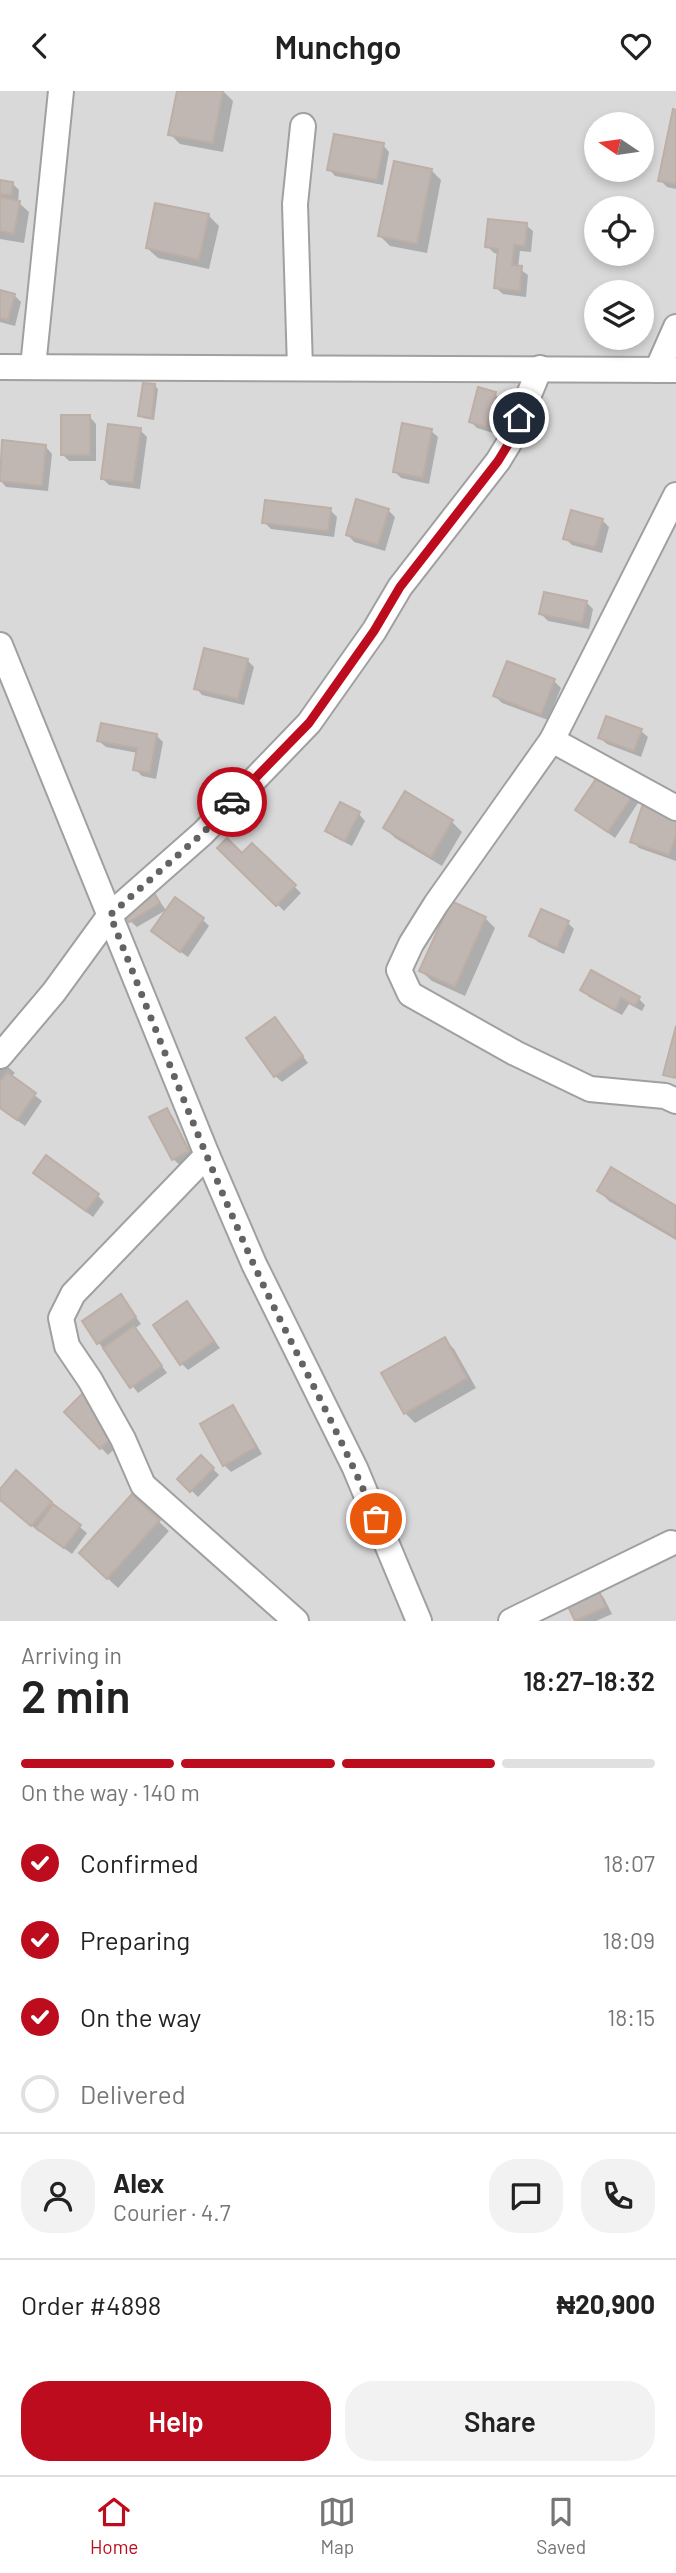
<!DOCTYPE html>
<html lang="en">
<head>
<meta charset="utf-8">
<style>
  :root { --surface:#fff; --page:#f2f2f2; --text:#222; --muted:#767676; --line:#e0e0e0; --accent:#bc0c1d }
  body { margin:0; font-family:Barlow,sans-serif; background:var(--page); color:var(--text); height:100vh; display:flex; flex-direction:column; font-size:26px; white-space:nowrap }
  * { box-sizing:border-box; margin:0 }
  p { font-size:23px; color:var(--muted) }
  .icon { flex:none; width:38px; height:38px; fill:none; stroke:currentColor; stroke-width:2; stroke-linecap:round; stroke-linejoin:round }
  .map { position:relative; height:1530px; overflow:hidden }
  .drawer { display:flex; flex-direction:column; background:var(--surface); flex:1 }
  .drawer>* { flex:none }
  .needle { width:46px; rotate:283deg }
  .fabs { position:absolute; left:584px; top:21px; display:grid; gap:14px }
  .fabs a { display:grid; place-items:center; width:70px; height:70px; border-radius:50%; background:var(--surface); box-shadow:0 4px 10px #0003; font-size:35px }
  .pin { position:absolute; display:grid; place-items:center; width:60px; height:60px; color:#fff; margin:-30px; border:4px solid #fff; border-radius:50%; box-shadow:0 2px 7px #0007 }
  .courier { position:absolute; display:grid; place-items:center; width:70px; height:70px; margin:-35px; border:5px solid #bc0c1d; border-radius:50%; background:#fff; color:#222; box-shadow:0 2px 9px #0007 }
  .head em { font-style:normal; font-weight:600 }
  .head div { display:flex; flex-direction:column-reverse }
  .head { display:flex; align-items:center; justify-content:space-between; height:119px; padding:0 21px }
  h1 { font-size:46px; font-weight:600; line-height:52px }
  .bar { display:grid; grid-template-columns:repeat(4,1fr); gap:10px 7px; align-content:center; height:84px; padding:0 21px }
  .bar i { height:9px; border-radius:5px; background:var(--line) }
  .bar .current { background:var(--accent) }
  .bar p { grid-column:span 4 }
  .line { display:flex; align-items:center; gap:18px; padding:0 21px; border-top:2px solid var(--line) }
  .line div { flex:1 }
  .round { display:grid; place-items:center; flex:none; width:74px; height:74px; border-radius:28px; background:var(--page) }
  ol { padding:0 21px; list-style:none }
  li { display:flex; align-items:center; gap:21px; height:77px }
  li p { margin-inline-start:auto }
  li .icon { padding:7px; border-radius:50%; background:var(--accent); color:#fff; stroke-width:4 }
  li:last-child { color:var(--muted) }
  li i { width:38px; height:38px; border:4px solid var(--line); border-radius:50% }
  .action { display:flex; gap:14px; margin-top:auto; padding:14px 21px }
  .action a { flex:1; height:80px; border-radius:28px; background:var(--accent); color:#fff; font-size:28px; font-weight:600; line-height:80px; text-align:center }
  .action a+a { background:var(--page); color:var(--text) }
  header { display:flex; justify-content:space-between; align-items:center; height:91px; padding:0 21px; background:var(--surface); font-size:32px; font-weight:600 }
  .tab-bar { display:flex; justify-content:space-around; align-items:center; height:98px; border-top:2px solid var(--line); background:var(--surface); font-size:19px; color:var(--muted) }
  .tab-bar a { display:grid; justify-items:center; gap:4px }
  .tab-bar .current { color:var(--accent) }
  .map>svg:first-child { display:block }
  .residential { fill:#dad9d9; fill-rule:evenodd }
  .shadow { fill:#0003 }
  .building { fill:#c1b7b2; stroke:#bdaea6; stroke-width:2 }
  .lines { fill:none; stroke-linecap:round; stroke-linejoin:round }
  .minor-casing { stroke:#a0a0a0; stroke-width:28 }
  .minor { stroke:#fff; stroke-width:24 }
  .done { stroke:#656361; stroke-width:7; stroke-dasharray:0 12.6 }
  .route { stroke:#bc0c1d; stroke-width:9 }
</style>
</head>
<body>
<header><svg class="icon" aria-label="back" viewBox="0 0 24 24"><path d="M15 5l-7 7 7 7"/></svg>Munchgo<svg class="icon" aria-label="heart" viewBox="0 0 24 24"><path d="M12 20l-8-8c-3-5 5-10 8-4 3-6 11-1 8 4z"/></svg></header>
<div class="map">
<svg width="676" height="1530" viewBox="0 0 676 1530">
  <rect width="100%" height="100%" fill="#ede8e2"/>
  <!-- residential -->
  <path class="residential" d="M0,0h676v1530h-676zM597,33h45v46h-45zM597,117h45v46h-45zM597,201h45v46h-45z"/>
  <!-- shadow -->
  <g class="shadow">
    <polygon points="179,0 223,0 233,10 223,61 180,53 170,43"/>
    <polygon points="676,20 676,98 667,96 660,89"/>
    <polygon points="383,54 389,61 383,94 335,85 329,78"/>
    <polygon points="431,79 441,89 427,162 390,155 380,145"/>
    <polygon points="0,91 12,92 19,99 18,111 29,121 24,152 0,148"/>
    <polygon points="157,114 209,125 219,135 209,178 158,167 147,157"/>
    <polygon points="526,134 533,140 531,161 520,160 518,177 528,184 526,206 503,203 496,197 499,163 494,162 487,155"/>
    <polygon points="0,201 14,204 21,211 15,235 0,231"/>
    <polygon points="155,295 158,298 154,329 143,327 140,324"/>
    <polygon points="495,303 502,310 493,342 477,337 471,331"/>
    <polygon points="90,326 96,333 96,370 69,370 62,363"/>
    <polygon points="140,339 147,346 140,398 109,394 102,387"/>
    <polygon points="431,340 438,346 429,393 401,387 395,381"/>
    <polygon points="4,351 46,356 52,363 48,400 6,396 0,389"/>
    <polygon points="330,419 337,426 334,446 271,438 264,431"/>
    <polygon points="388,419 395,426 385,460 354,451 348,444"/>
    <polygon points="602,429 609,436 602,462 572,454 565,447"/>
    <polygon points="586,511 593,518 589,538 548,530 541,523"/>
    <polygon points="247,569 254,576 244,614 202,604 196,597"/>
    <polygon points="554,590 561,597 548,629 502,612 495,605"/>
    <polygon points="641,640 648,646 641,666 607,653 600,647"/>
    <polygon points="156,644 163,651 156,688 142,685 135,678 138,662 106,656 99,650"/>
    <polygon points="602,682 640,709 615,747 578,719"/>
    <polygon points="676,720 676,770 639,757 632,750"/>
    <polygon points="359,723 365,730 352,755 334,746 327,739"/>
    <polygon points="452,731 462,741 442,775 395,747 385,737"/>
    <polygon points="252,754 301,802 284,820 220,757 242,764"/>
    <polygon points="151,799 166,819 137,836 130,830"/>
    <polygon points="485,827 495,837 465,905 432,890 421,880"/>
    <polygon points="202,828 209,835 188,866 160,846"/>
    <polygon points="568,832 574,838 564,863 538,851 531,844"/>
    <polygon points="582,899 639,908 645,914 642,920 629,913 622,924 589,906"/>
    <polygon points="275,928 308,972 282,991 275,985"/>
    <polygon points="0,969 15,982 11,986 42,1010 25,1035 0,1017"/>
    <polygon points="166,1019 173,1026 194,1067 180,1074 173,1068"/>
    <polygon points="611,1079 676,1117 676,1149 609,1110 599,1100"/>
    <polygon points="42,1088 97,1104 104,1111 93,1126"/>
    <polygon points="121,1206 141,1233 134,1238 167,1282 138,1302 98,1251"/>
    <polygon points="187,1213 220,1257 188,1279 181,1272"/>
    <polygon points="444,1248 454,1258 476,1297 415,1332 405,1322"/>
    <polygon points="233,1316 239,1323 262,1363 231,1381 224,1374"/>
    <polygon points="67,1321 127,1346 108,1364"/>
    <polygon points="201,1366 219,1384 198,1406 180,1388"/>
    <polygon points="0,1401 51,1412 87,1442 72,1463 40,1439 39,1441 4,1411 0,1407"/>
    <polygon points="132,1406 169,1440 118,1497 91,1472"/>
    <polygon points="598,1500 604,1507 612,1523 596,1530 577,1530 569,1513"/>
  </g>
  <!-- building -->
  <g class="building">
    <polygon points="177,0 223,0 213,52 168,44"/>
    <polygon points="673,18 676,19 676,93 658,90"/>
    <polygon points="334,43 384,52 377,89 327,79"/>
    <polygon points="394,70 432,78 417,153 378,145"/>
    <polygon points="0,89 13,91 12,104 0,103"/>
    <polygon points="0,106 20,110 14,143 0,140"/>
    <polygon points="155,112 209,123 199,169 146,157"/>
    <polygon points="488,128 527,132 525,155 514,154 512,174 522,175 520,200 494,197 498,158 485,156"/>
    <polygon points="0,199 15,203 8,229 0,227"/>
    <polygon points="143,292 155,293 152,327 138,325"/>
    <polygon points="478,296 496,301 487,336 469,331"/>
    <rect x="61" y="324" width="29" height="40"/>
    <polygon points="402,332 432,338 423,387 393,381"/>
    <polygon points="108,333 141,337 133,392 101,388"/>
    <polygon points="2,349 46,354 42,395 0,390"/>
    <polygon points="356,408 389,418 378,454 346,444"/>
    <polygon points="265,409 331,417 328,440 262,432"/>
    <polygon points="571,419 603,428 595,456 563,448"/>
    <polygon points="544,501 587,510 582,532 539,523"/>
    <polygon points="204,557 248,568 238,608 194,598"/>
    <polygon points="507,570 555,588 541,624 493,605"/>
    <polygon points="606,625 642,638 634,660 598,647"/>
    <polygon points="101,632 157,643 150,682 133,679 137,657 97,650"/>
    <polygon points="602,679 635,701 608,741 575,719"/>
    <polygon points="405,700 453,729 431,766 383,737"/>
    <polygon points="645,707 676,718 676,745 669,764 630,751"/>
    <polygon points="340,711 360,721 345,750 325,740"/>
    <polygon points="227,747 242,762 252,752 296,794 276,815 217,757"/>
    <polygon points="151,797 160,812 129,831 120,815"/>
    <polygon points="175,806 204,827 180,861 151,840"/>
    <polygon points="451,810 486,826 455,896 419,880"/>
    <polygon points="541,818 569,830 557,857 529,845"/>
    <polygon points="591,879 640,906 635,915 621,907 615,919 580,899"/>
    <polygon points="275,926 303,965 274,986 246,947"/>
    <polygon points="676,935 676,987 663,984"/>
    <polygon points="7,981 36,1002 17,1029 0,1017 0,991"/>
    <polygon points="167,1017 189,1060 172,1069 149,1026"/>
    <polygon points="46,1064 99,1103 86,1120 33,1082"/>
    <polygon points="611,1076 676,1115 675,1146 597,1100"/>
    <polygon points="121,1203 136,1226 97,1253 82,1230"/>
    <polygon points="187,1210 214,1250 180,1274 153,1234"/>
    <polygon points="134,1235 162,1275 130,1297 103,1257"/>
    <polygon points="445,1246 467,1287 404,1323 381,1282"/>
    <polygon points="85,1300 121,1338 100,1358 64,1321"/>
    <polygon points="233,1314 256,1356 223,1375 200,1333"/>
    <polygon points="201,1364 214,1377 190,1401 177,1388"/>
    <polygon points="16,1379 52,1411 31,1435 0,1409 0,1398"/>
    <polygon points="132,1403 160,1429 107,1488 79,1462"/>
    <polygon points="53,1413 81,1434 64,1457 36,1437"/>
    <polygon points="598,1498 606,1516 575,1530 567,1513"/>
  </g>
  <g class="lines">
    <!-- minor casing -->
    <g class="minor-casing">
      <g id="minor">
        <polyline points="0,276 676,279"/>
        <polyline points="33,276 61,0"/>
        <polyline points="300,277 295,113 303,35"/>
        <polyline points="657,279 676,236"/>
        <polyline points="676,404 552,649 436,813 411,853 399,879 410,903 515,962 590,998 665,1005 676,1010"/>
        <polyline points="0,554 207,1064 254,1173 355,1377 419,1530"/>
        <polyline points="552,649 676,717"/>
        <polyline points="0,965 54,901 110,824 203,742 309,632 374,540 400,496 498,370 509,352 540,277"/>
        <polyline points="207,1064 73,1203 61,1227 67,1255 90,1289 123,1348 143,1394 296,1530"/>
        <polyline points="511,1530 671,1452"/>
      </g>
    </g>
    <!-- minor -->
    <use href="#minor" class="minor"/>
  </g>
  <g class="lines">
    <!-- done -->
    <path class="done" d="M232,711l-29,31 -93,82c47,117 92,235 144,350 39,85 86,167 122,254"/>
    <!-- route -->
    <polyline class="route" points="232,711 309,632 374,540 400,496 498,370 509,352 519,327"/>
  </g>
</svg>
<div class="fabs">
<a><svg class="needle" viewBox="-14 -14 28 28"><path d="M0-13l5 13h-10z" fill="#e53935"/><path d="M0 13l5-13h-10z" fill="#767676"/></svg></a>
<a><svg class="icon" aria-label="locate" viewBox="0 0 24 24"><circle cx="12" cy="12" r="6"/><path d="M12 2v4M12 18v4M2 12h4M18 12h4"/></svg></a>
<a><svg class="icon" aria-label="layers" viewBox="0 0 24 24"><path d="M12 4l9 5-9 5-9-5zM3 14l9 5 9-5"/></svg></a>
</div>
<div class="pin" style="left:376px;top:1428px;background:#ea580c"><svg class="icon" aria-label="bag" viewBox="0 0 24 24"><path d="M5 8h14l-1 12H6zM9 8a3 3 0 0 1 6 0"/></svg></div>
<div class="pin" style="left:519px;top:327px;background:#1f2937"><svg class="icon" aria-label="home" viewBox="0 0 24 24"><path d="M3 11l9-7 9 7M6 9v11h12V9"/></svg></div>
<div class="courier" style="left:232px;top:711px"><svg class="icon" aria-label="car" viewBox="0 0 24 24"><path d="M5 17H2v-5l4-1 3-4h7l3 4 3 1v5h-3M9 17h6M6 11h13"/><circle cx="7" cy="17" r="2"/><circle cx="17" cy="17" r="2"/></svg></div>
</div>
<section class="drawer">
<div class="head"><div><h1>2 min</h1><p>Arriving in</p></div><em>18:27–18:32</em></div>
<div class="bar"><i class="current"></i><i class="current"></i><i class="current"></i><i></i><p>On the way · 140 m</p></div>
<ol>
<li><svg class="icon" aria-label="check" viewBox="0 0 24 24"><path d="M5 12l5 5 9-10"/></svg>Confirmed<p>18:07</p></li>
<li><svg class="icon" aria-label="check" viewBox="0 0 24 24"><path d="M5 12l5 5 9-10"/></svg>Preparing<p>18:09</p></li>
<li><svg class="icon" aria-label="check" viewBox="0 0 24 24"><path d="M5 12l5 5 9-10"/></svg>On the way<p>18:15</p></li>
<li><i></i>Delivered</li>
</ol>
<div class="line" style="height:126px"><a class="round"><svg class="icon" aria-label="person" viewBox="0 0 24 24"><circle cx="12" cy="8" r="4"/><path d="M4 21q1-7 8-7t8 7"/></svg></a><div><b>Alex</b><p>Courier · 4.7</p></div><a class="round"><svg class="icon" aria-label="chat" viewBox="0 0 24 24"><path d="M4 5h16v11H9l-5 4z"/></svg></a><a class="round"><svg class="icon" aria-label="phone" viewBox="0 0 24 24"><path d="M5 4h4l2 5-3 2q2 4 5 5l2-3 5 2v4C11 20 4 13 5 4z"/></svg></a></div>
<div class="line" style="height:91px"><div>Order #4898</div><b>₦20,900</b></div>
<div class="action"><a>Help</a><a>Share</a></div>
</section>
<nav class="tab-bar">
<a class="current"><svg class="icon" aria-label="home" viewBox="0 0 24 24"><path d="M3 11l9-7 9 7M6 9v11h12V9"/></svg>Home</a>
<a><svg class="icon" aria-label="map" viewBox="0 0 24 24"><path d="M3 6l6-2 6 2 6-2v14l-6 2-6-2-6 2zM9 4v14M15 6v14"/></svg>Map</a>
<a><svg class="icon" aria-label="saved" viewBox="0 0 24 24"><path d="M7 4h10v16l-5-4-5 4z"/></svg>Saved</a>
</nav>
</body>
</html>
